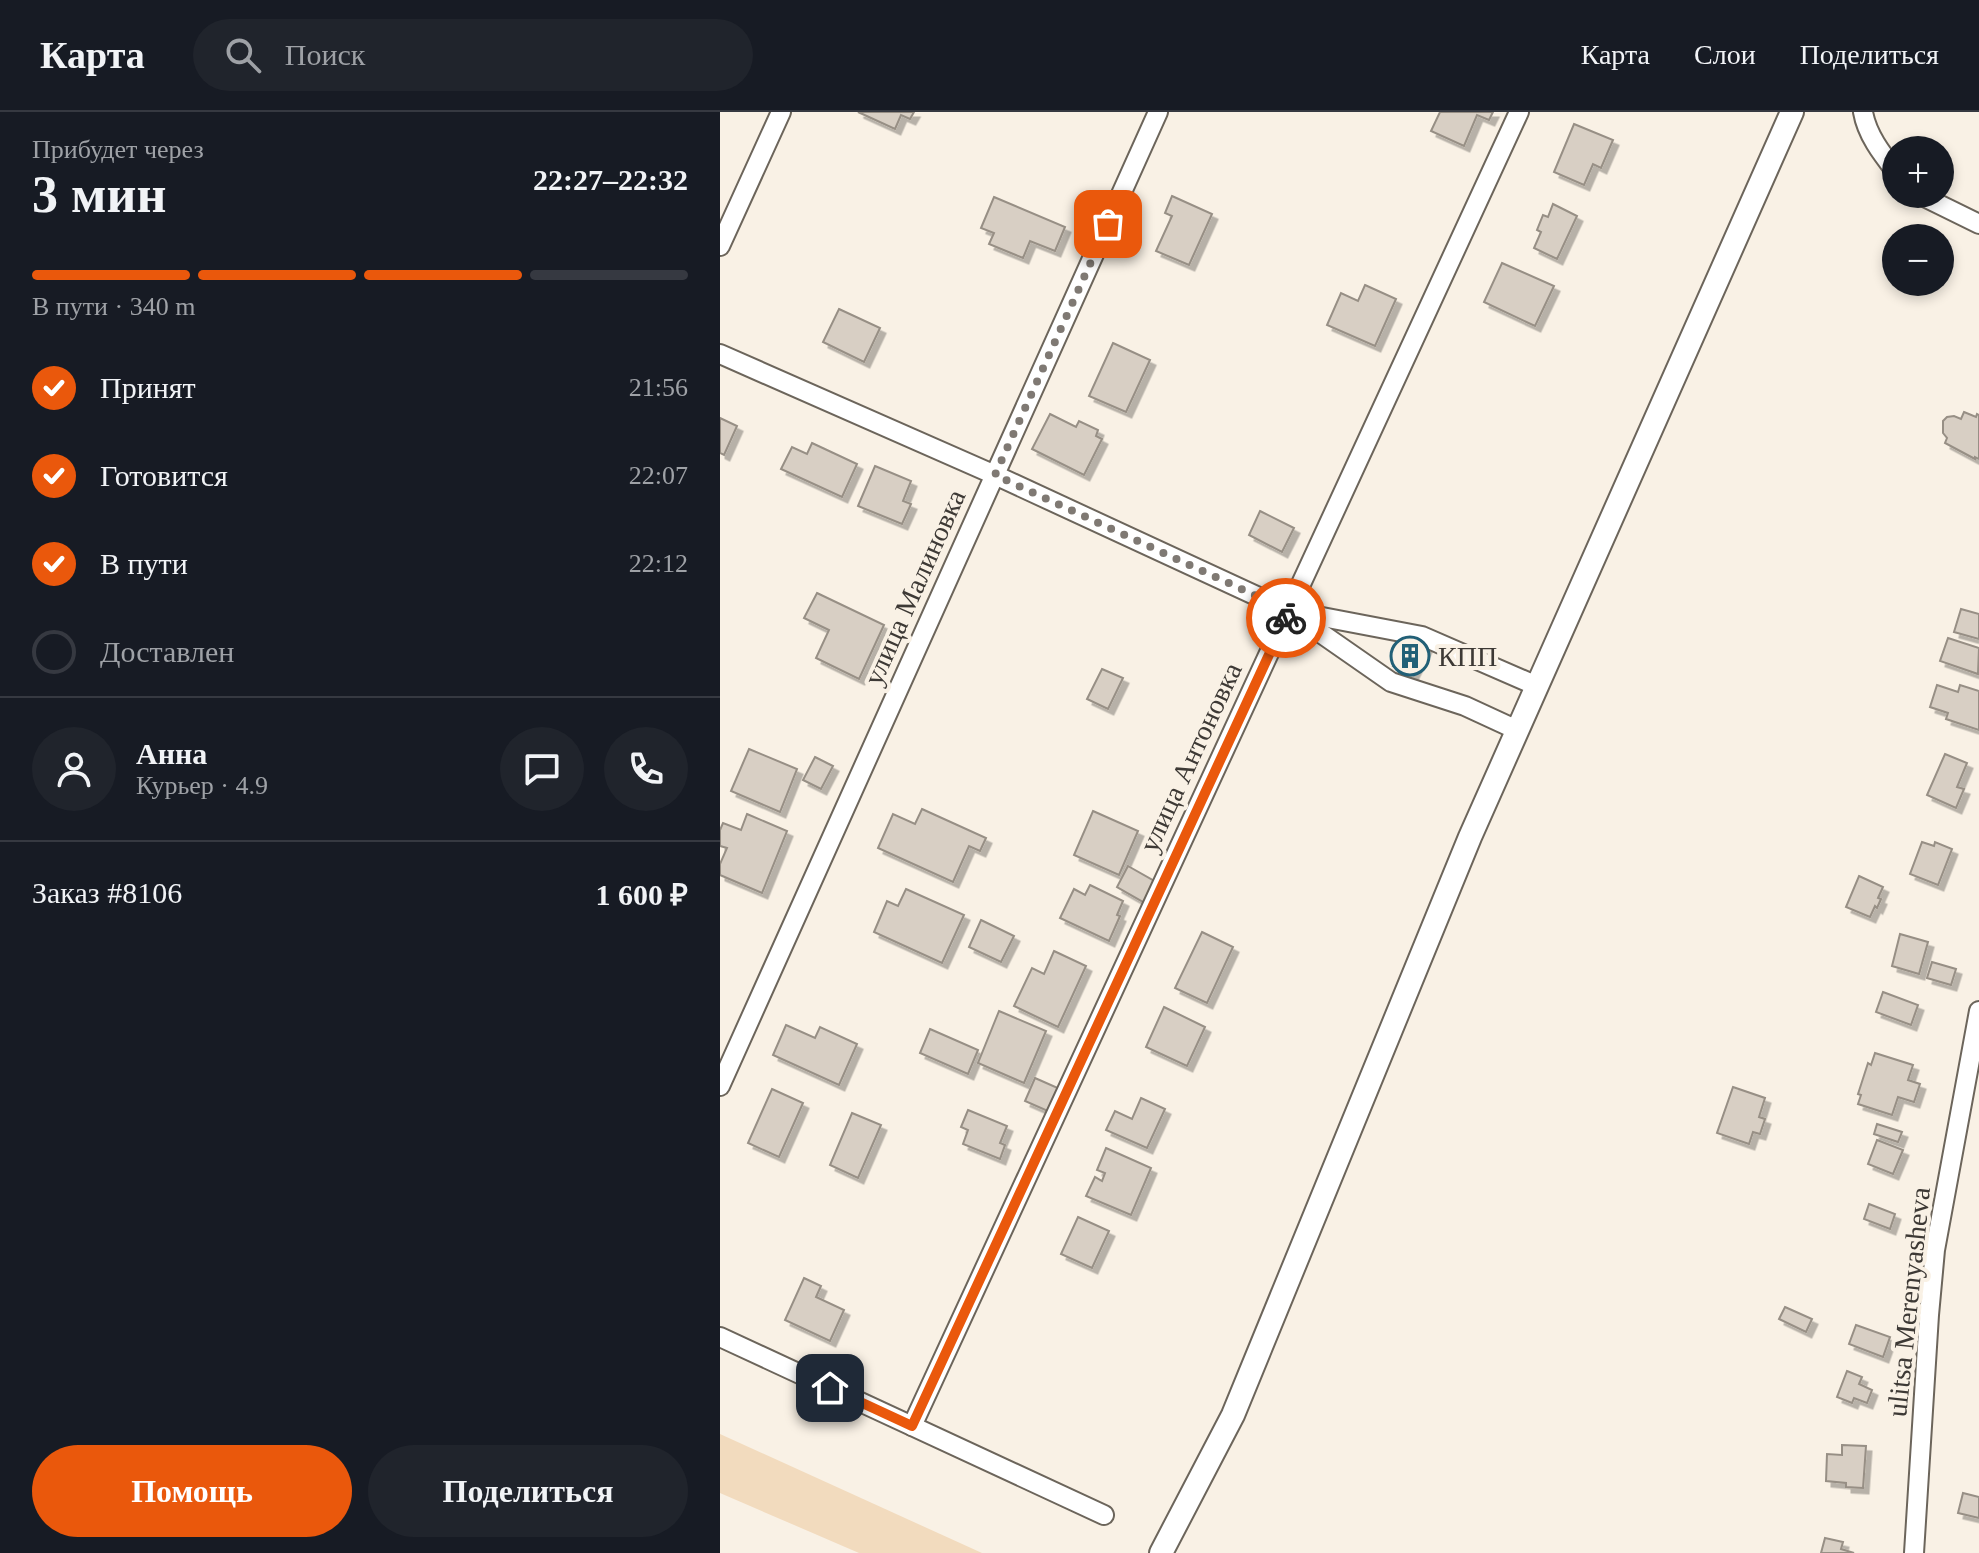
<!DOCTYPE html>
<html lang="ru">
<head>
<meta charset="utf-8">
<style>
  :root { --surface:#171b24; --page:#20242c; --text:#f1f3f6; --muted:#9ea1a6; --line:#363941; --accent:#ea580c }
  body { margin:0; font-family:Georgia,serif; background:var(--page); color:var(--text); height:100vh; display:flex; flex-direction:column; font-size:30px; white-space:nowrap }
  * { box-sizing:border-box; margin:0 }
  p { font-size:26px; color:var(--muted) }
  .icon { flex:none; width:44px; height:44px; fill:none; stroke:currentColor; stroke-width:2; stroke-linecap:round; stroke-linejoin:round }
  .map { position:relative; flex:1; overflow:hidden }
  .side { display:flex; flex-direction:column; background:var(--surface); width:720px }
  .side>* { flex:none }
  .fabs { position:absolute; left:1162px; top:24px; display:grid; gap:16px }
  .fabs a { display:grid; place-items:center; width:72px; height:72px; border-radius:50%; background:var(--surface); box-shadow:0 4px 12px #0003; font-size:40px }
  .pin { position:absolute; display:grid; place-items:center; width:68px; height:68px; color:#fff; margin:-34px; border-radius:16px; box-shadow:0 4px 12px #0006 }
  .courier { position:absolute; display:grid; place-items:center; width:80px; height:80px; margin:-40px; border:6px solid #ea580c; border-radius:50%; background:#fff; color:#222; box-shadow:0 2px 10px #0007 }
  .head em { font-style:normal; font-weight:600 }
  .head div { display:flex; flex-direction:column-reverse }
  .head { display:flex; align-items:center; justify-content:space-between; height:136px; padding:0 32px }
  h1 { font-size:52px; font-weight:600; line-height:60px }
  .bar { display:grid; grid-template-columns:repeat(4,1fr); gap:12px 8px; align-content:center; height:96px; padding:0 32px }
  .bar i { height:10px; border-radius:6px; background:var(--line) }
  .bar .current { background:var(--accent) }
  .bar p { grid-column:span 4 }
  .line { display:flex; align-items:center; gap:20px; padding:0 32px; border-top:2px solid var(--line) }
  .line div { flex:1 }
  .round { display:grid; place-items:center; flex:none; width:84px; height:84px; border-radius:42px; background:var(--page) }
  ol { padding:0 32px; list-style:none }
  li { display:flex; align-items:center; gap:24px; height:88px }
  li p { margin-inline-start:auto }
  li .icon { padding:8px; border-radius:50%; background:var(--accent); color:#fff; stroke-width:4 }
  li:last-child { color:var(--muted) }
  li i { width:44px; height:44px; border:4px solid var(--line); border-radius:50% }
  .action { display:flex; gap:16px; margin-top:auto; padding:16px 32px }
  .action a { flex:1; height:92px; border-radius:48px; background:var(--accent); color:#fff; font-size:32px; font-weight:600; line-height:92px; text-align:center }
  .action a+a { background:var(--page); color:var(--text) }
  header { display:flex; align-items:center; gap:48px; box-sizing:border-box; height:112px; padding:0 40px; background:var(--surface); border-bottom:2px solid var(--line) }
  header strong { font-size:38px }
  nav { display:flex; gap:44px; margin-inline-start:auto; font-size:28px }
  .search { width:560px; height:72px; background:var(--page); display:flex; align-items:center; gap:20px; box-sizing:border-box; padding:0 28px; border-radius:44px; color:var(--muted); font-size:30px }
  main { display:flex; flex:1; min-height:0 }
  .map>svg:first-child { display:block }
  .green { fill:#f2dbbe }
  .building { fill:#d8cfc4; stroke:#978f85; stroke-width:2; filter:url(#shadow) }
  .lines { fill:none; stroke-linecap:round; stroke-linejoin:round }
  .minor-casing { stroke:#6c655b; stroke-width:22 }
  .tertiary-casing { stroke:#6c655b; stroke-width:26 }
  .minor { stroke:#fff; stroke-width:18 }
  .tertiary { stroke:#fff; stroke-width:22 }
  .done { stroke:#7f7973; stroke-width:8; stroke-dasharray:0 14.4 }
  .route { stroke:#ea580c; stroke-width:10 }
  .labels { text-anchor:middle; stroke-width:8; stroke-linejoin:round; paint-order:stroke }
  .street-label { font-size:28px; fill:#3d3935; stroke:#f9f1e5 }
  .poi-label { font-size:28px; fill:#3d3935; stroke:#f9f1e5; text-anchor:start }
</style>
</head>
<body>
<header>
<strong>Карта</strong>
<div class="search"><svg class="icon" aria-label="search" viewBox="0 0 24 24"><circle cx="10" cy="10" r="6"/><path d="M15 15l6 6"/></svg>Поиск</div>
<nav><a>Карта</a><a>Слои</a><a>Поделиться</a></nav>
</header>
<main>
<section class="side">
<div class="head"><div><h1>3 мин</h1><p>Прибудет через</p></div><em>22:27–22:32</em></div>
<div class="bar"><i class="current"></i><i class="current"></i><i class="current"></i><i></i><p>В пути · 340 m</p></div>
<ol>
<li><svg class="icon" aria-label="check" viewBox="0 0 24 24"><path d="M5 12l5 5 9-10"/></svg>Принят<p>21:56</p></li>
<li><svg class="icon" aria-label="check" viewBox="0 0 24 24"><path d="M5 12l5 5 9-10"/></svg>Готовится<p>22:07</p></li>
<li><svg class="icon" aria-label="check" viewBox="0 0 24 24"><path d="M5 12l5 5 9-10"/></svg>В пути<p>22:12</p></li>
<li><i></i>Доставлен</li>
</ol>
<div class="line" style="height:144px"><a class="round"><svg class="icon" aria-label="person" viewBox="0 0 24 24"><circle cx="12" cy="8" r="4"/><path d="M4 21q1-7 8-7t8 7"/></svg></a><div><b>Анна</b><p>Курьер · 4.9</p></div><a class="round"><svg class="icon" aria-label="chat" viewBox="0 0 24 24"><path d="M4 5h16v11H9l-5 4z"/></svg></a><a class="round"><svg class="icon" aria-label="phone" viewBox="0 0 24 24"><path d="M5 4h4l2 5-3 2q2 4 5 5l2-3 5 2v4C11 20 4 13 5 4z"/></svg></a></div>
<div class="line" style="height:104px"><div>Заказ #8106</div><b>1 600 ₽</b></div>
<div class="action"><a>Помощь</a><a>Поделиться</a></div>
</section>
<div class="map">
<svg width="1259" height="1441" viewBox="0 0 1259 1441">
  <defs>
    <filter id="shadow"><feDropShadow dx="5.5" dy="5.5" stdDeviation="0" flood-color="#0004"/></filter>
  </defs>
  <rect width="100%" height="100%" fill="#f9f1e5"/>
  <!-- green -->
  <polygon class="green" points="0,1322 262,1441 139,1441 0,1381"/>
  <!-- building -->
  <g class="building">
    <polygon points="138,0 194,0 190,7 181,3 175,17"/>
    <polygon points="720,0 773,0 769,8 757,3 744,34 711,19"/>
    <polygon points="854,12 893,28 881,56 873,52 864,73 834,60"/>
    <polygon points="452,84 492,102 469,153 436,139 452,104 445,101"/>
    <polygon points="274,85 345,115 335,139 310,129 303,146 269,132 274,121 261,116"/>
    <polygon points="833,92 857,104 837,147 814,136 821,120 817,118 823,103 828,105"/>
    <polygon points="782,151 834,174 815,214 764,190"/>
    <polygon points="645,173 676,187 655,234 607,213 621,181 638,189"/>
    <polygon points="119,197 160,216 144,250 103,230"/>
    <polygon points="393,231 430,248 406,300 369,284"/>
    <polygon points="1244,300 1256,305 1257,302 1259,303 1259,347 1255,345 1255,347 1225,331 1227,326 1223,321 1223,309 1227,305 1234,304 1241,307"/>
    <polygon points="330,302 356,315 359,309 378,318 376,324 382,327 364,363 312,337"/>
    <polygon points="0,306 17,314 4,343 0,341"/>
    <polygon points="92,331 137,352 122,385 61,357 72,335 87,342"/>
    <polygon points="155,354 191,369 183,389 191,392 182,412 138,394"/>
    <polygon points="540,399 574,416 562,440 529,423"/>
    <polygon points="97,481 164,513 139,567 96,546 109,518 84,506"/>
    <polygon points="1241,497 1259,502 1259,527 1234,520"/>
    <polygon points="687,526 706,535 692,563 673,554"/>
    <polygon points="1228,526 1259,536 1258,562 1220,549"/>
    <polygon points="382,557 403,566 388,597 367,587"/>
    <polygon points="1217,573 1238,580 1240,573 1259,579 1259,618 1226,607 1228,601 1210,595"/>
    <polygon points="29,637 77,657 60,700 11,679"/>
    <polygon points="1225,642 1247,651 1237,675 1244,677 1236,696 1207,683"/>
    <polygon points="95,645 113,654 101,677 83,668"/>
    <polygon points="202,697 266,726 260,739 249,734 233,770 158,736 173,702 195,712"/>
    <polygon points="373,699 418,719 399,763 354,743"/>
    <polygon points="27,702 67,719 42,781 0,763 0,752 7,736 0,734 0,718 3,711 21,718"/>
    <polygon points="1202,730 1214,734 1215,730 1232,737 1218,773 1190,762"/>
    <polygon points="408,754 436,770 425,791 397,775"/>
    <polygon points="1139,764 1163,775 1158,786 1161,787 1157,796 1155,794 1150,805 1126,795"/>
    <polygon points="370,773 403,789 397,803 400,804 389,829 340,806 354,777 365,783"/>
    <polygon points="186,777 244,803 222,851 154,820 167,789 178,794"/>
    <polygon points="261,808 294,824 281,850 249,835"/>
    <polygon points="482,820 513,835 487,891 455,876"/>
    <polygon points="1180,822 1208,830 1199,862 1172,854"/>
    <polygon points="334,839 366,854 338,915 294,894 312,856 324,862"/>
    <polygon points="1212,850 1236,857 1231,873 1207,866"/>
    <polygon points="1163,880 1198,893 1191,913 1156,900"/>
    <polygon points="444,895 485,915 467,954 426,935"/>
    <polygon points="279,899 326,919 304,971 258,951"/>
    <polygon points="66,913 95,926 100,915 137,932 119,973 53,943"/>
    <polygon points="210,917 258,938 248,962 200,941"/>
    <polygon points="1155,941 1193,953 1188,968 1200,972 1194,990 1178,985 1172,1003 1138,992 1141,983 1138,982 1148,951 1151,953"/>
    <polygon points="315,966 340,977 330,1000 305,989"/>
    <polygon points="1013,975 1045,986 1039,1005 1045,1007 1040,1022 1033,1020 1029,1032 997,1021"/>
    <polygon points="52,977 83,991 59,1045 28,1031"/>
    <polygon points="421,986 445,997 427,1036 386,1018 395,999 412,1007"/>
    <polygon points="248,998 287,1014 280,1031 285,1033 280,1047 243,1032 248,1018 241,1015"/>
    <polygon points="132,1001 161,1013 138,1066 110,1053"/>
    <polygon points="1157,1012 1182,1020 1178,1030 1154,1022"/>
    <polygon points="1157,1028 1183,1038 1173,1062 1148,1052"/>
    <polygon points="386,1036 431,1056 411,1103 366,1084 375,1065 382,1069 385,1061 377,1058"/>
    <polygon points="1149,1092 1175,1102 1170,1117 1144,1107"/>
    <polygon points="358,1105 389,1119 372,1156 341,1142"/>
    <polygon points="84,1166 101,1174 96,1185 124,1198 110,1229 65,1208"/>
    <polygon points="1065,1195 1092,1207 1086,1220 1059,1207"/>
    <polygon points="1136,1213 1170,1225 1163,1245 1129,1232"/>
    <polygon points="1127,1259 1142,1265 1139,1272 1152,1278 1147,1291 1134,1286 1132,1291 1117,1285"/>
    <polygon points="1122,1333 1146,1334 1143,1376 1126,1375 1126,1371 1106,1369 1107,1342 1122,1343"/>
    <polygon points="1243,1381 1259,1385 1259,1406 1238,1401"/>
    <polygon points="1105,1426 1123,1430 1121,1437 1134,1441 1101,1441"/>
  </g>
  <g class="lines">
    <!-- minor casing -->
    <g class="minor-casing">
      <g id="minor">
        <path d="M1143,0c4,23 19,42 33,60"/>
        <polyline points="1198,82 1259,112"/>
        <polyline points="0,134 61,0"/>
        <polyline points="0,242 275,363 569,499 671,570 745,594 797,618"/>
        <polyline points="576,500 702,524 817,574"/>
        <polyline points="0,974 438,0"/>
        <polyline points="0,1225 384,1403"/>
        <polyline points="192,1314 799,0"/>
        <polyline points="1194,1441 1209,1203 1215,1138 1259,899"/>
      </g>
    </g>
    <!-- tertiary casing -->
    <g class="tertiary-casing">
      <polyline id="tertiary" points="441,1441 513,1303 750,725 1072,0"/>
    </g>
    <!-- minor -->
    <use href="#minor" class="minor"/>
    <!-- tertiary -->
    <use href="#tertiary" class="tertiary"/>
  </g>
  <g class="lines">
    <!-- done -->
    <polyline class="done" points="388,112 275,363 569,499 566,506"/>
    <!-- route -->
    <polyline class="route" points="110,1276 192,1314 566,506"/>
  </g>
  <!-- icons -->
  <defs>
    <g id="building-ring" transform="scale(2)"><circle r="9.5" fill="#f9f1e5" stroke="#226077" stroke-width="1.5"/><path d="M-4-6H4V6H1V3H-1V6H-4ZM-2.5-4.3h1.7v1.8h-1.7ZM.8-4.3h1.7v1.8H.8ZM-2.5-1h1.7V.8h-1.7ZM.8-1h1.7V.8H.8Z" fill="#226077"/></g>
  </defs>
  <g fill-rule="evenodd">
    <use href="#building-ring" x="690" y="544"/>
  </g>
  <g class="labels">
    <!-- street labels -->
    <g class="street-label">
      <text transform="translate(194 475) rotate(-66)" y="10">улица Малиновка</text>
      <text transform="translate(470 645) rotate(-65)" y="10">улица Антоновка</text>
      <text transform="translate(1188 1190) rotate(-84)" y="10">ulitsa Merenyasheva</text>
    </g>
    <!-- poi labels -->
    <g class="poi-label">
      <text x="718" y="554">КПП</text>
    </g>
  </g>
</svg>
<div class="fabs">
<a>+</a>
<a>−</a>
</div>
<div class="pin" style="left:388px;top:112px;background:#ea580c"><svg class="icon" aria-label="bag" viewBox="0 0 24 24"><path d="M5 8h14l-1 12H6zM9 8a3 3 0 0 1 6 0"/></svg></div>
<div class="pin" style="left:110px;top:1276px;background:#1f2937"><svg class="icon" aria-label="home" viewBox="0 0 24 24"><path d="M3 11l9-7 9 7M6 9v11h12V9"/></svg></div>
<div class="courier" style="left:566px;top:506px"><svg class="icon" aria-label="bike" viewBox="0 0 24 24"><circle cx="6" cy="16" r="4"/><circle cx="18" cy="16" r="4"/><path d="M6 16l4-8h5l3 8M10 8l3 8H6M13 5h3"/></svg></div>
</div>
</main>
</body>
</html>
